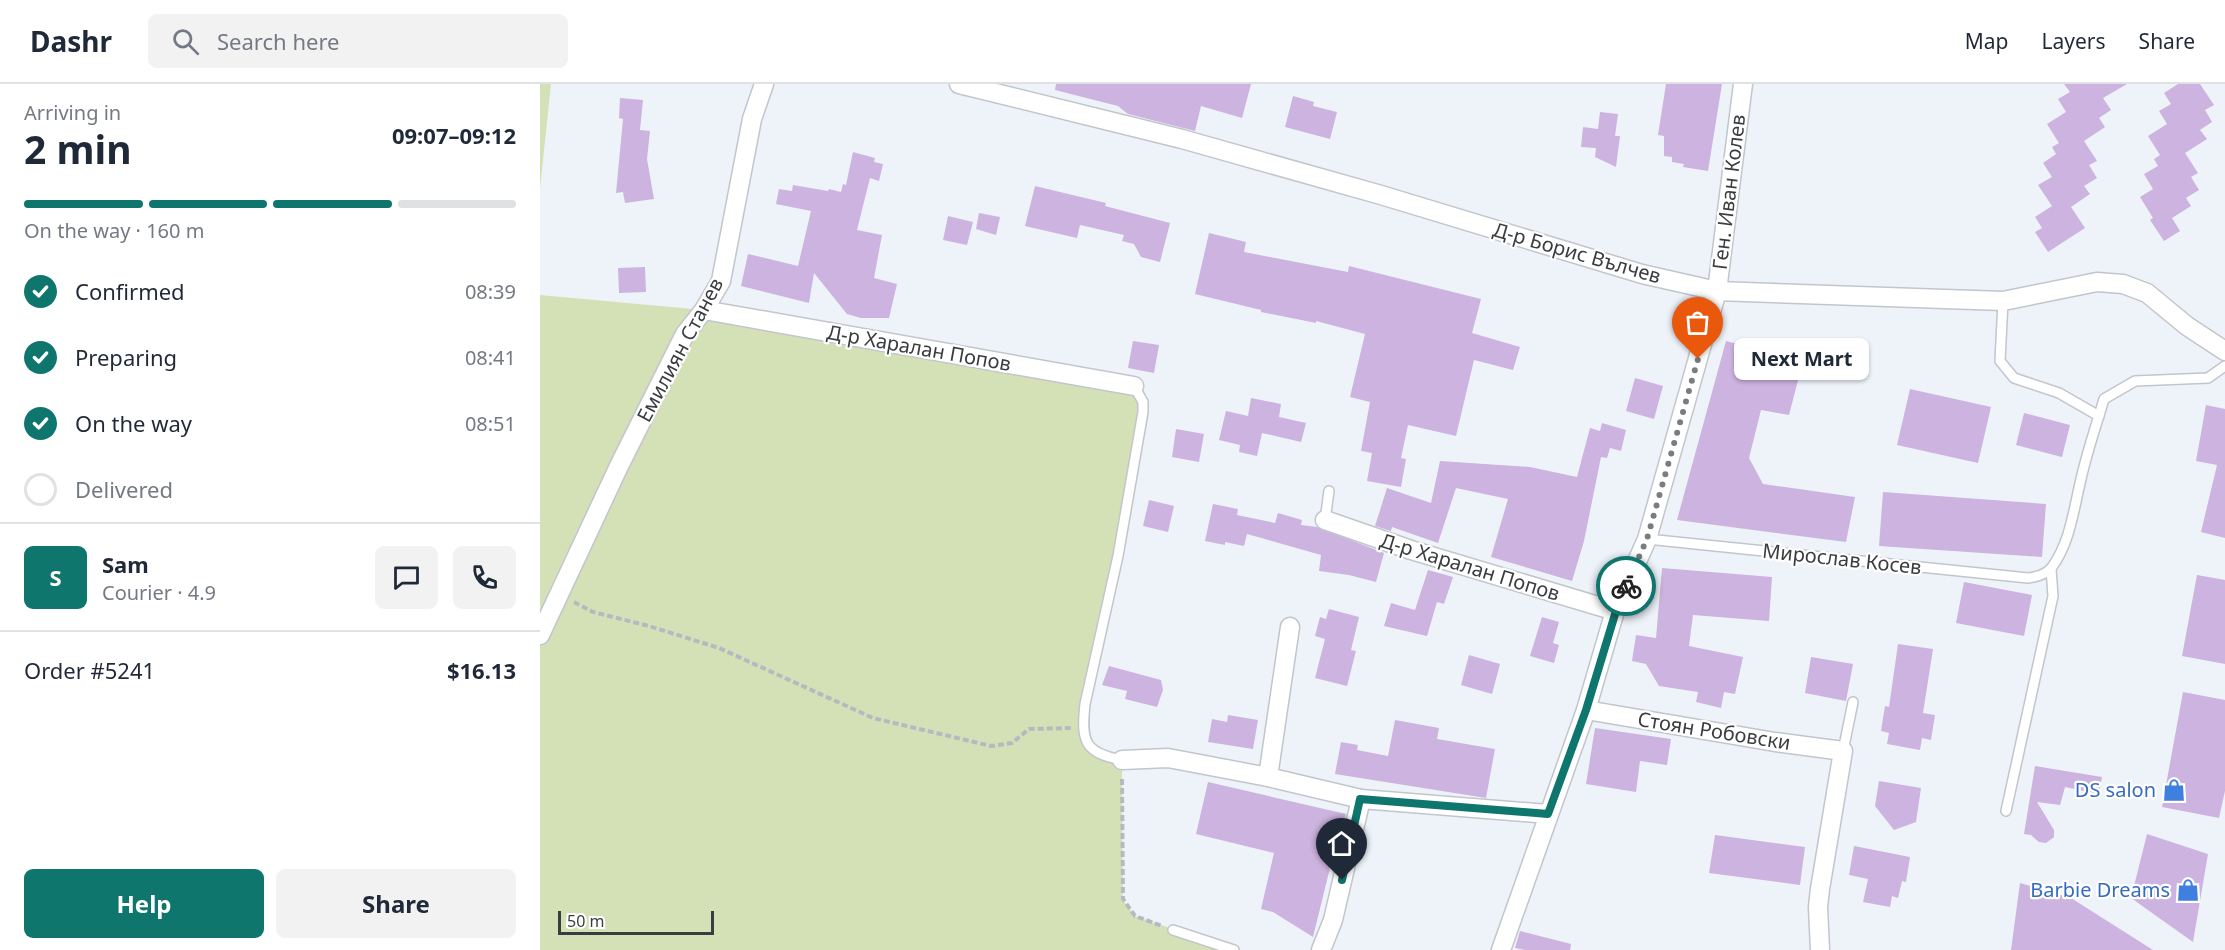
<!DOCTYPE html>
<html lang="en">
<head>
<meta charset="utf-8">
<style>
  :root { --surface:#fff; --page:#f2f2f3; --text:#1f2937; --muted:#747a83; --line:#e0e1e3; --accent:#0f766e }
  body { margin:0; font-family:"Noto Sans",sans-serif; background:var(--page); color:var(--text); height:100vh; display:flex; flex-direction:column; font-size:22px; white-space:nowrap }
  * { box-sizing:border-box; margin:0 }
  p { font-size:20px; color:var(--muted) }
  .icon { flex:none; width:33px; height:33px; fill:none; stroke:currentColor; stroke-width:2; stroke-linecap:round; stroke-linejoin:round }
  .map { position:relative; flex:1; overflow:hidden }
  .details { display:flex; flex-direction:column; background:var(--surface); width:540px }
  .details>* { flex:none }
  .scale { position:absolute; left:18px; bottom:15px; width:156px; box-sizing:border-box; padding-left:6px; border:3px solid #3a3c3f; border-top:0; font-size:16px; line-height:21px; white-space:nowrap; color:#3a3c3f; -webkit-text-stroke:4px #fff; paint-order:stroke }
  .pin { position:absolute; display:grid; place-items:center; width:51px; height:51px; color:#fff; margin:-62px -26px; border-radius:50% 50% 50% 0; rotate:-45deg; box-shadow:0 0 6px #0007 }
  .pin .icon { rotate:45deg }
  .courier { position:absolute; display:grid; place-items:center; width:60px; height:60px; margin:-30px; border:4px solid #0f766e; border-radius:50%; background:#fff; color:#222; box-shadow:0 2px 8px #0007 }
  .bubble { position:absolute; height:42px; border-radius:9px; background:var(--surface); box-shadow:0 2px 4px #0004; font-size:20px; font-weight:700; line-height:42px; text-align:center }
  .headline em { font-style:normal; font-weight:700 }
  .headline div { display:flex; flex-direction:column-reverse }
  .headline { display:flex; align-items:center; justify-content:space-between; height:102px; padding:0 24px }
  h1 { font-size:39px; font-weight:700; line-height:45px }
  .bar { display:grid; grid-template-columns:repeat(4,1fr); gap:9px 6px; align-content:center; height:72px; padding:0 24px }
  .bar i { height:8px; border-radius:4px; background:var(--line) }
  .bar .selected { background:var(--accent) }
  .bar p { grid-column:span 4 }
  .line { display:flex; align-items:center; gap:15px; padding:0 24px; border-top:2px solid var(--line) }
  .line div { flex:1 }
  .round { display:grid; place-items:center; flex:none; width:63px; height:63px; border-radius:9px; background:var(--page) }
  ol { padding:0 24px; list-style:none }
  li { display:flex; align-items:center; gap:18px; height:66px }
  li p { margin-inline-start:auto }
  li .icon { padding:6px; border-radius:50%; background:var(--accent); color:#fff; stroke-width:4 }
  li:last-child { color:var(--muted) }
  li i { width:33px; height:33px; border:3px solid var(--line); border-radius:50% }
  .button { display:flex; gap:12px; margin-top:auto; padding:12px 24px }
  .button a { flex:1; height:69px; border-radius:9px; background:var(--accent); color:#fff; font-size:24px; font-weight:700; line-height:69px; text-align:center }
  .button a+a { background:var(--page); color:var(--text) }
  header { display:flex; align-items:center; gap:36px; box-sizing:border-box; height:84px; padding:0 30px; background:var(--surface); border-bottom:2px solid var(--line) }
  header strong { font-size:28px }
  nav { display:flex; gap:33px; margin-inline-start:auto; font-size:21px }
  .search { width:420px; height:54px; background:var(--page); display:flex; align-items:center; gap:15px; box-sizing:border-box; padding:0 21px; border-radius:9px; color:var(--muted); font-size:22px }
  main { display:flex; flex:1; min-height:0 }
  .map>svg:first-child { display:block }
  .green { fill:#d4e1b7 }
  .building { fill:#cdb3df }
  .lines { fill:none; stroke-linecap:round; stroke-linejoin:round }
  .service-casing { stroke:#c1c6cd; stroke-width:12 }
  .minor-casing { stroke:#c1c6cd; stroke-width:21 }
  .path { stroke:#b6bac0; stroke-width:4; stroke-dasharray:6 3; stroke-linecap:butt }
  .service { stroke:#fff; stroke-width:9 }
  .minor { stroke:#fff; stroke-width:18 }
  .done { stroke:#797c80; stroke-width:6; stroke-dasharray:0 10.8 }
  .route { stroke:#0f766e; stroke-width:8 }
  .labels { text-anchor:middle; stroke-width:4.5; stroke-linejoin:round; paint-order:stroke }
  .street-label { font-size:20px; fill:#3a3c3f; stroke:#fff }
  .shop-label { font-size:20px; fill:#366cbe; stroke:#fff; text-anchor:end }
</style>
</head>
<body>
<header>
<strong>Dashr</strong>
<div class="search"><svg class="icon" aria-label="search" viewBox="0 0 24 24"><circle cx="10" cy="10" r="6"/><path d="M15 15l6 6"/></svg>Search here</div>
<nav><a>Map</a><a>Layers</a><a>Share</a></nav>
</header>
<main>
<section class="details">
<div class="headline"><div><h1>2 min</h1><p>Arriving in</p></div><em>09:07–09:12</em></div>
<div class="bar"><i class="selected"></i><i class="selected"></i><i class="selected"></i><i></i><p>On the way · 160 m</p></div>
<ol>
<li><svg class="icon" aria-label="check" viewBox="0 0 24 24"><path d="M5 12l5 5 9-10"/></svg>Confirmed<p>08:39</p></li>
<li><svg class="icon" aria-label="check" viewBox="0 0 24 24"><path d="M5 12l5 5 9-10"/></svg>Preparing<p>08:41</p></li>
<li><svg class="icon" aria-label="check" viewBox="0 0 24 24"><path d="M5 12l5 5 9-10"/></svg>On the way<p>08:51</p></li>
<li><i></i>Delivered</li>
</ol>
<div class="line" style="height:108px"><b class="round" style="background:var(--accent);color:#fff">S</b><div><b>Sam</b><p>Courier · 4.9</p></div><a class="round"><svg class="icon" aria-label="chat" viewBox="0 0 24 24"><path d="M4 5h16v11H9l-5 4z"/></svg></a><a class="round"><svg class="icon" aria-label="phone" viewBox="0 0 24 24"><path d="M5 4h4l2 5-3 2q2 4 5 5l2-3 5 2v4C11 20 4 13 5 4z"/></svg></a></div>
<div class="line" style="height:78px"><div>Order #5241</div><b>$16.13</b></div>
<div class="button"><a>Help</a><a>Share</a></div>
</section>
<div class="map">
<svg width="1685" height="866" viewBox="0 0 1685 866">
  <rect width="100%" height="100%" fill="#eef3fa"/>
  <!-- green -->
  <g class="green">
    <polygon points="0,0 11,0 0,104"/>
    <polygon points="0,211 164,226 594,302 603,318 545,620 551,663 582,676 583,816 595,832 694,866 0,866"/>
  </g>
  <!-- building -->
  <g class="building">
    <polygon points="516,0 711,0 702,34 661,22 655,47 588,30 578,22 515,6"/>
    <polygon points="1126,0 1182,0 1168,87 1143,83 1144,80 1132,78 1132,73 1124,72 1124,52 1118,51"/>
    <polygon points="1524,0 1587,0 1563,14 1571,26 1559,34 1565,43 1544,57 1557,77 1549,81 1557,94 1544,102 1550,110 1531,123 1545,144 1508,168 1495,148 1502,144 1495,133 1512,122 1498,101 1512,93 1503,79 1516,70 1512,63 1519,59 1507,40 1526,28 1518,15 1530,8"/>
    <polygon points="1638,0 1660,0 1674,21 1665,26 1672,38 1660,46 1667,55 1645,69 1658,89 1651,93 1659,106 1646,114 1651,122 1632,134 1640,147 1624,157 1610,136 1613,134 1600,113 1613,105 1604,90 1618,82 1614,75 1620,71 1608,52 1627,40 1619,27 1631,20 1624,9"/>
    <polygon points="753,12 774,18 773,22 797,28 790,55 745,43"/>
    <polygon points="80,14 103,16 100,46 110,47 107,75 114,115 85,119 83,108 76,109 83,35 79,34"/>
    <polygon points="1060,28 1078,30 1075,52 1080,52 1076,83 1055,73 1056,64 1041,63 1043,43 1058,45"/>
    <polygon points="313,68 335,74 334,78 343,80 339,97 330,94 317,146 342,151 334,194 357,200 349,234 321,234 307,230 274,189 269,219 201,202 208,170 258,182 271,127 236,120 239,105 252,107 253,101 288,107 289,105 301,108 303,100 306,101"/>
    <polygon points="495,102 566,119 565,122 630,139 620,178 601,173 594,160 582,157 584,151 540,141 537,154 485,142"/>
    <polygon points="439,129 460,133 456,151 436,145"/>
    <polygon points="408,132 433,138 427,161 403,156"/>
    <polygon points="669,149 706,158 704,168 808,188 809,182 941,215 932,249 980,263 973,286 934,276 916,352 868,341 861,374 866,375 861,403 827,397 832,369 821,367 830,318 810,313 825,250 776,237 776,239 721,228 721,226 655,210"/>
    <polygon points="105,183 106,208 79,209 78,184"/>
    <polygon points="593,257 619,261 614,289 588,284"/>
    <polygon points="1186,257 1263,277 1249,331 1221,326 1209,374 1223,400 1315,413 1306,458 1137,436"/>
    <polygon points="1095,294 1123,302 1114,335 1086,327"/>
    <polygon points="1370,305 1451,323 1438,379 1357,361"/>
    <polygon points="711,314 741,320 739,333 766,339 761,358 722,349 717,372 699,368 700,361 679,356 686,327 708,332"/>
    <polygon points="1666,321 1685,325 1685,454 1661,448 1677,381 1656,377"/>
    <polygon points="1484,329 1530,341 1522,373 1476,361"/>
    <polygon points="1062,339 1086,346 1081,367 1070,364 1067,374 1061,373 1044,457 1032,497 951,473 968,415 916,404 898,459 852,443 851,447 835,442 847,404 891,419 900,377 990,383 1037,393 1050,344 1060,347"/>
    <polygon points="636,345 664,350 659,378 632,373"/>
    <polygon points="1343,408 1506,420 1502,473 1339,462"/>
    <polygon points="609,416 634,422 628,448 603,442"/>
    <polygon points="673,420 698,425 697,431 735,439 738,429 762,436 761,441 777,443 844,469 836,498 809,491 779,487 781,471 707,450 704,462 685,458 685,461 665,457"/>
    <polygon points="1122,484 1232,493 1229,537 1153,531 1149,562 1203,573 1195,610 1184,608 1181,624 1156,618 1158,608 1119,602 1106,580 1092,577 1096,551 1116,554"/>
    <polygon points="888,486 913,493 904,520 897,518 887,552 844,542 851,519 875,526"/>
    <polygon points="1657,491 1685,496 1685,580 1642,572"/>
    <polygon points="1424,498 1492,511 1484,552 1416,539"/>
    <polygon points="789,525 819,533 811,566 816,567 807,602 775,594 785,555 775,552 780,533 786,535"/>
    <polygon points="1002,533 1019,538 1013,559 1019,561 1014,579 990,572"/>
    <polygon points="1358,560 1393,565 1383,629 1395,631 1391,656 1382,654 1380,666 1347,660 1349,649 1341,647 1345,622 1349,623"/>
    <polygon points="929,571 960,580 952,610 921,601"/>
    <polygon points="1271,573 1313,580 1306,617 1265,609"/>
    <polygon points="569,582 621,596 623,606 617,623 585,615 587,607 562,601"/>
    <polygon points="1643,608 1685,616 1685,707 1679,734 1622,723"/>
    <polygon points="688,631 718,636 713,665 668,658 672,635 687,638"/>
    <polygon points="855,636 899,644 897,655 955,665 946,714 795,690 801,658 818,661 817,666 848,672"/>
    <polygon points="1055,644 1131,655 1127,681 1100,677 1096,708 1046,700"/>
    <polygon points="1495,682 1562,693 1559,710 1525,703 1520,721 1497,718 1514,746 1514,753 1506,759 1499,758 1491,751 1484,750"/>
    <polygon points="1339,697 1381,704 1376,738 1354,746 1335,722"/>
    <polygon points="668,698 806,730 793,784 790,784 773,853 733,828 721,825 734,769 656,750"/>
    <polygon points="1607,750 1668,770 1653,858 1591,814"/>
    <polygon points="1175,751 1265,763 1260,801 1169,789"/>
    <polygon points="1314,762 1370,773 1366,798 1362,797 1358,814 1352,812 1350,823 1323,818 1328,795 1309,791"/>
    <polygon points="1480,799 1531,814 1613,866 1471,866"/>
    <polygon points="980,847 1031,860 1030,866 985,866 975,864"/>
  </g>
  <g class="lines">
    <!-- service casing -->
    <g class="service-casing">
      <g id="service">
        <polyline points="1463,217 1460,277 1474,294 1519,309 1559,332"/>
        <polyline points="785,436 789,407"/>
        <path d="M1107,455l381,39c8,-1 19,-4 24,-11 18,-24 22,-59 29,-88 6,-27 15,-53 23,-80l31,-18 73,-3 17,-12"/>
        <polyline points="1303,667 1313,618"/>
        <path d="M582,676c-38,-7 -41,-19 -37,-56l33,-148 25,-144v-10l-9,-16"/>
        <polyline points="1466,727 1513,512 1511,485"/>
        <polyline points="633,846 694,866"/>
      </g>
    </g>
    <!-- minor casing -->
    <g class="minor-casing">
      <g id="minor">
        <polyline points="419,0 642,55 841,111 1102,190 1177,207 1463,217 1557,198 1583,200 1607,209 1647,242 1685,267"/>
        <polyline points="164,226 594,302"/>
        <polyline points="785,436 871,466 1075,527"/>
        <polyline points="0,551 79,382 145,250 164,226 181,197 212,35 224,0"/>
        <polyline points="1046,626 1235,658 1303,667 1280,805 1278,823 1280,866"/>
        <polyline points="582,676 628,674 728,693 821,715 1008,730"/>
        <polyline points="728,693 750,543"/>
        <polyline points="781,866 793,836 821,715"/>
        <polyline points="961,866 1046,626 1075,527 1107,455 1177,207 1203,0"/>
      </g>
    </g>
    <!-- path -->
    <g class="path">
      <polyline points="34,518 53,528 109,542 179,564 333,634 451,662 472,659 489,645 532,644"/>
      <polyline points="582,695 583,815 595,832 622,842"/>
    </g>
    <!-- service -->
    <use href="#service" class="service"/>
    <!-- minor -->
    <use href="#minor" class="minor"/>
  </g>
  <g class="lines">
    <!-- done -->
    <polyline class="done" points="1086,502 1107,455 1158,275"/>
    <!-- route -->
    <polyline class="route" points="802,796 820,715 1008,730 1046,626 1076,527 1086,502"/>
  </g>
  <!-- icons -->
  <defs>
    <g id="shop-bare" transform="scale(1.8)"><path d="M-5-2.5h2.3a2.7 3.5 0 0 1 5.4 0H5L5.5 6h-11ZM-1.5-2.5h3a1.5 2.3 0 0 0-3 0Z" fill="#3f7fe0" stroke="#fff" stroke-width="2.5" paint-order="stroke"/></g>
  </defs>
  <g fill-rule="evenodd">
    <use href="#shop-bare" x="1634" y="706"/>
    <use href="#shop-bare" x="1648" y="806"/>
  </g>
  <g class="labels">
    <!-- street labels -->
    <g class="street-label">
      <text transform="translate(1189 108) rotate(-83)" y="7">Ген. Иван Колев</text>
      <text transform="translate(1037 169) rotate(16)" y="7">Д-р Борис Вълчев</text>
      <text transform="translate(379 264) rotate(10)" y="7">Д-р Харалан Попов</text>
      <text transform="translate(140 266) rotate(-62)" y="7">Емилиян Станев</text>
      <text transform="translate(1302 475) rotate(6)" y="7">Мирослав Косев</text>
      <text transform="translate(930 483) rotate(17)" y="7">Д-р Харалан Попов</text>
      <text transform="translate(1174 647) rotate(9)" y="7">Стоян Робовски</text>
    </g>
    <!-- shop labels -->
    <g class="shop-label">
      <text x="1616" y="713">DS salon</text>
      <text x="1630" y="813">Barbie Dreams</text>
    </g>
  </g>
</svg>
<div class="scale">50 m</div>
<div class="pin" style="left:1158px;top:275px;background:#ea580c"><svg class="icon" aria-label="bag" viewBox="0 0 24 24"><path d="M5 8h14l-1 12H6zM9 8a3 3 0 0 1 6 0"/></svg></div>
<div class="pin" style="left:802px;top:796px;background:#1f2937"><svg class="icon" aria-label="home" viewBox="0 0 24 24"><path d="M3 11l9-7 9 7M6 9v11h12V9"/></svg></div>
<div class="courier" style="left:1086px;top:502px"><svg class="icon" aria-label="bike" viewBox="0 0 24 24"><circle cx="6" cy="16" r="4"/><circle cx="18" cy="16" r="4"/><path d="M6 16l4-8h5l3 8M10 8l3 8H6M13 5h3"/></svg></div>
<div class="bubble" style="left:1194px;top:254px;width:135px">Next Mart</div>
</div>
</main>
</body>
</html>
